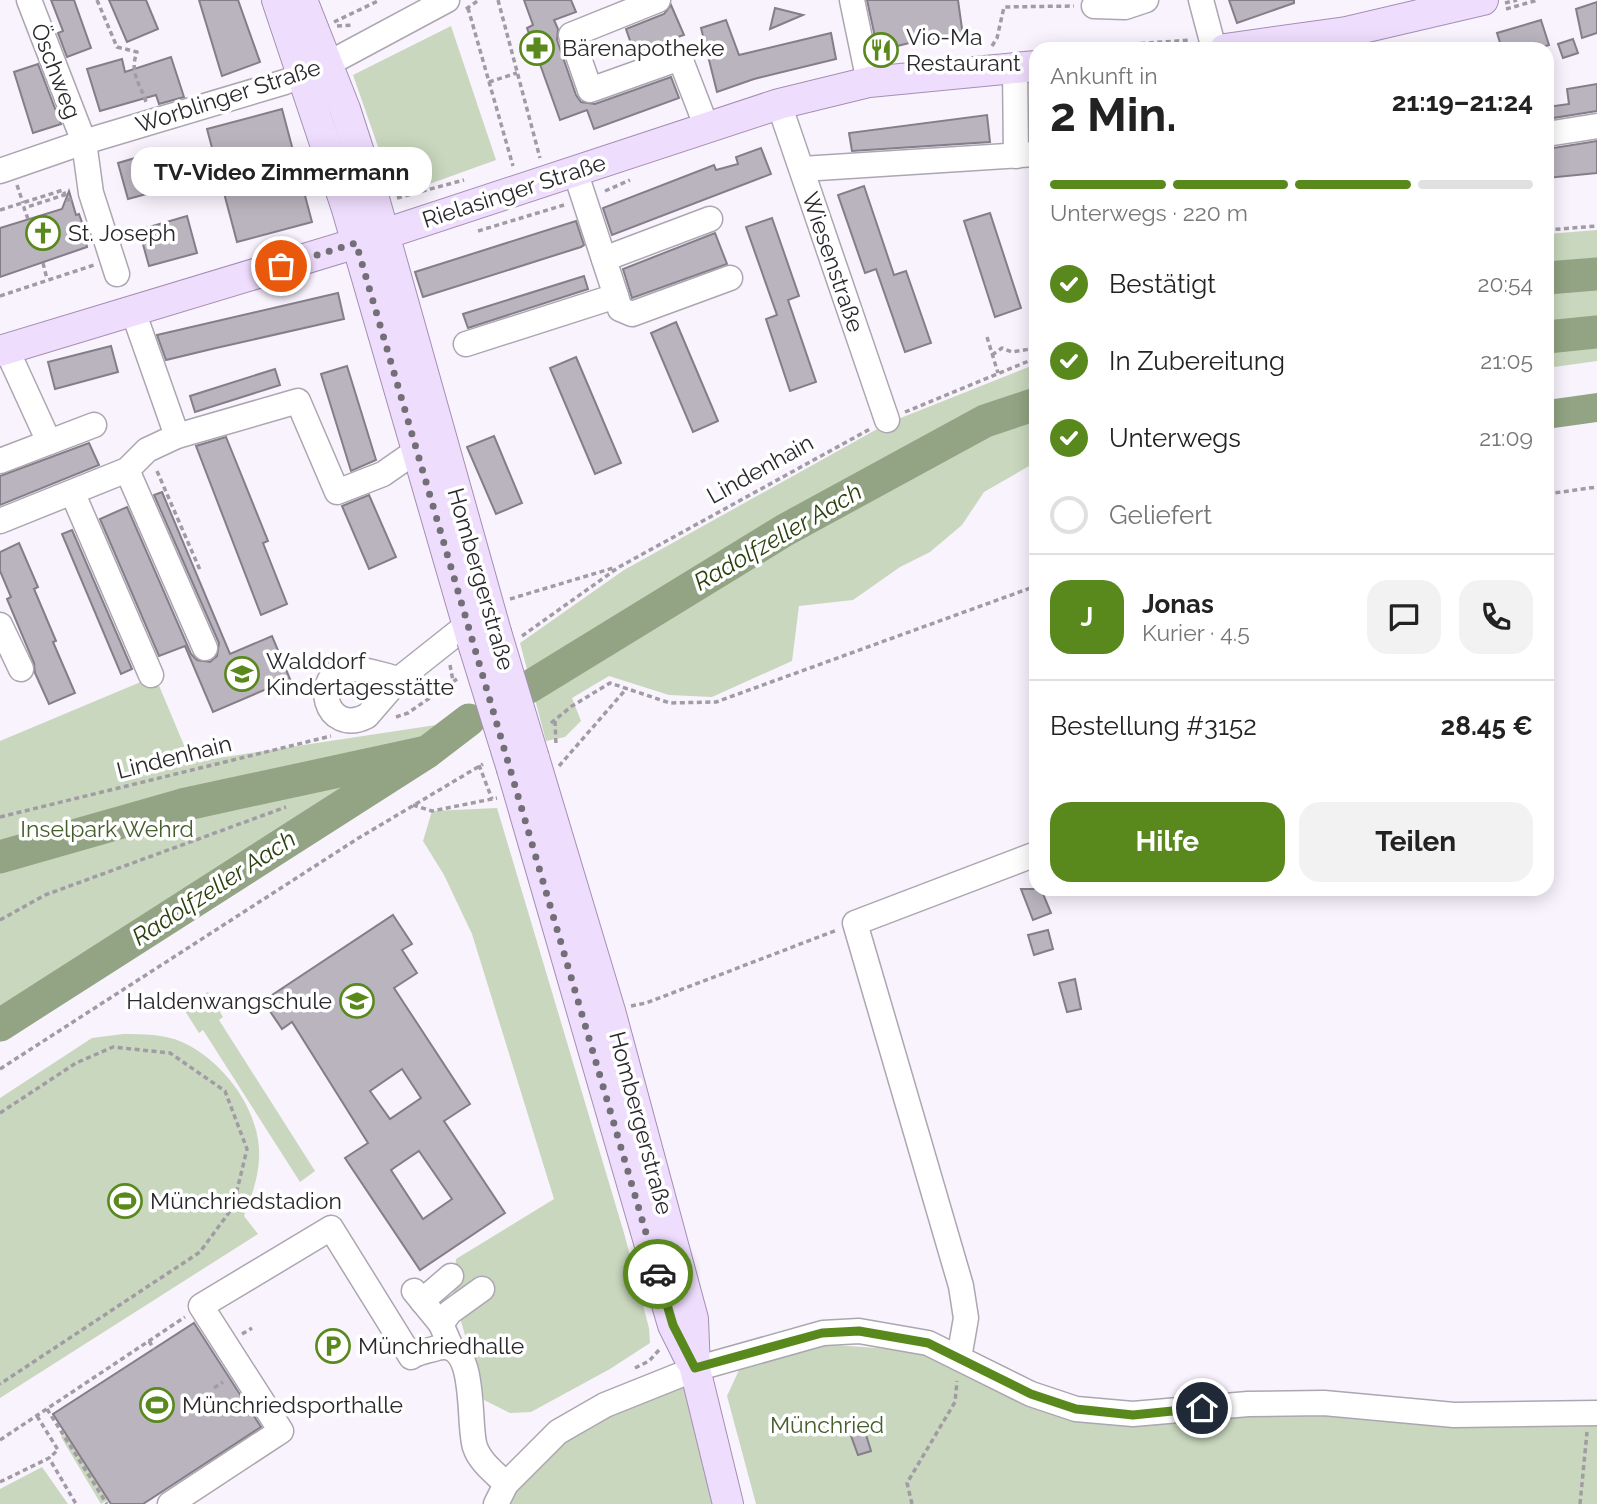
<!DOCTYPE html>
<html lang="de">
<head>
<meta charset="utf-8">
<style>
  :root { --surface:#fff; --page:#f2f2f2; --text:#222; --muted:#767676; --line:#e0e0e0; --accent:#59891d }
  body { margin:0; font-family:Raleway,sans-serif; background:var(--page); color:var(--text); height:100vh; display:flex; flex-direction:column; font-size:26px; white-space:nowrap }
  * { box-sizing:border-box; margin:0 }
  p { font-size:23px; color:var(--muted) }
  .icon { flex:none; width:38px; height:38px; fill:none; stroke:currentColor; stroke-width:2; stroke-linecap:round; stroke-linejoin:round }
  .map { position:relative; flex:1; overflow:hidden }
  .drawer { position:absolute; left:1029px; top:42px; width:525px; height:854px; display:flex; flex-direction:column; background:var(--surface); border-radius:21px; box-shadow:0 4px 18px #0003 }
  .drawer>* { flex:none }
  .pin { position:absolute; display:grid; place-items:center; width:60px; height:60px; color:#fff; margin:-30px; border:4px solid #fff; border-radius:50%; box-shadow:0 2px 7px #0007 }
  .courier { position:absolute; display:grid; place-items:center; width:70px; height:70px; margin:-35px; border:5px solid #59891d; border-radius:50%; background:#fff; color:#222; box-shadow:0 2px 9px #0007 }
  .bubble { position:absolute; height:49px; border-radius:21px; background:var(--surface); box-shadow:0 4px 18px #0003; font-size:23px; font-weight:700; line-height:49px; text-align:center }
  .head em { font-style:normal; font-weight:700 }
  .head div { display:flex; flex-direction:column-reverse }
  .head { display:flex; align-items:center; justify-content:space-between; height:119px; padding:0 21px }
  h1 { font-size:46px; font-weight:700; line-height:52px }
  .bar { display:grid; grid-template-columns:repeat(4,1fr); gap:10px 7px; align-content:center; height:84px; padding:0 21px }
  .bar i { height:9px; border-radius:5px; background:var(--line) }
  .bar .active { background:var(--accent) }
  .bar p { grid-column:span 4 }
  .line { display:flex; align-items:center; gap:18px; padding:0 21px; border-top:2px solid var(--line) }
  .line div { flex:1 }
  .round { display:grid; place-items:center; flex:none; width:74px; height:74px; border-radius:21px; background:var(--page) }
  ol { padding:0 21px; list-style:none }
  li { display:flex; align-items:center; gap:21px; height:77px }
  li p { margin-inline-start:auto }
  li .icon { padding:7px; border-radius:50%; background:var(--accent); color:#fff; stroke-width:4 }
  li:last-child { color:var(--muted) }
  li i { width:38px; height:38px; border:4px solid var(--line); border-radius:50% }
  .action { display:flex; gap:14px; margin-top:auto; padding:14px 21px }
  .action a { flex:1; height:80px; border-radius:21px; background:var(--accent); color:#fff; font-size:28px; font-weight:700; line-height:80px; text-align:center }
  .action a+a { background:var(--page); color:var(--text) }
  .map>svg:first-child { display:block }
  .green { fill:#c9d7be }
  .water { fill:#92a483 }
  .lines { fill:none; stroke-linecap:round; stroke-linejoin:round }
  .river { stroke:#92a483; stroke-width:33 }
  .building { fill:#bab4bf; stroke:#837e88; stroke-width:2; fill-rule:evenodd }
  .minor-casing { stroke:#aca6b1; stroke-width:27 }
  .major-casing { stroke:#a48fb3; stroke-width:32 }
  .path { stroke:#a19ca4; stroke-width:3.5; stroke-dasharray:5 3.5; stroke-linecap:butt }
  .minor { stroke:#fff; stroke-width:24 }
  .major { stroke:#efddfd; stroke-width:30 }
  .major-bridge-casing { stroke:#a48fb3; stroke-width:32; stroke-linecap:butt }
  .major-bridge { stroke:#efddfd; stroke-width:30 }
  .done { stroke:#726f76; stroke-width:7; stroke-dasharray:0 12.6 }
  .route { stroke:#59891d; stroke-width:9 }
  .labels { text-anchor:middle; stroke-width:7; stroke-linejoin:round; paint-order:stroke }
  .poi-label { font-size:23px; fill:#2a282c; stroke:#fff; text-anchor:start }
  .street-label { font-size:23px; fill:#2a282c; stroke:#fff }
  .park-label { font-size:23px; fill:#455e2c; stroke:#fff }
  .water-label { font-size:24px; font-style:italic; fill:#2a410e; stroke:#fff }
</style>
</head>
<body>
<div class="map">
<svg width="1597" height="1504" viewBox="0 0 1597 1504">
  <rect width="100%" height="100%" fill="#f9f3fe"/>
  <!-- green -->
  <g class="green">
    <polygon points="451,26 496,160 410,191 398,188 390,181 353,75"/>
    <polygon points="1597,230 1597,361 1547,368 1547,234"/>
    <polygon points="1036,364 1036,462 984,492 962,525 930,552 900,567 853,600 799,606 792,661 712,697 669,695 609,676 572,698 581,721 565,737 546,741 520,643 624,570 888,423"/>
    <polygon points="155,676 191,762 469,720 427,752 0,1025 0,741"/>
    <polygon points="497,808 624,1233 649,1328 650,1343 610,1369 531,1412 510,1413 484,1400 453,1294 456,1259 554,1199 472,934 444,875 423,841 432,811"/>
    <polygon points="208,992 223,1017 219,1020 315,1171 300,1182 203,1030 199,1033 183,1008"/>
    <path d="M123,1034c20,0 41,0 59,8 42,19 80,70 77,117 -1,20 -8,39 -15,57l14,18 -258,164v-300l92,-60z"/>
    <polygon points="818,1344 922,1351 1076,1412 1249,1408 1597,1418 1597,1504 756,1504 727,1396 739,1370"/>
    <polygon points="695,1369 728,1504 496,1504 558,1432"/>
    <polygon points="66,1434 108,1500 101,1504 61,1437"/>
    <polygon points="42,1467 68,1504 0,1504 0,1489"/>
  </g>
  <!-- water -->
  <polygon class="water" points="1597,393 1597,422 1547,429 1547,400"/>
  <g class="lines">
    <!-- river -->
    <g class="river">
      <polyline points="1547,278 1597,274"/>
      <polyline points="1547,337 1597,332"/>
      <polyline points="529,687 785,530 985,421 1036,404"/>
      <polyline points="0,857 182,805 427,752 469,720"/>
      <polyline points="0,1025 427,752"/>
    </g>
  </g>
  <!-- building -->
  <g class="building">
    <polygon points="51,0 74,0 91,48 67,57 58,33 63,31"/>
    <polygon points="109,0 146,0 158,29 127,42"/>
    <polygon points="199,0 238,0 260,62 222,76"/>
    <polygon points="524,0 571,0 576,12 554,20 558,29 557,40 576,95 581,102 595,104 671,77 679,98 594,129 587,110 560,120 527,28 533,25"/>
    <polygon points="867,0 958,0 963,36 913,42 878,51"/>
    <polygon points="1229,0 1294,0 1294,3 1237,23"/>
    <polygon points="1597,2 1597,33 1582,38 1576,9"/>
    <polygon points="671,5 684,35 634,52 626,29 664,14"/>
    <polygon points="775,8 803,15 770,29"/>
    <polygon points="726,20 739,55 831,33 836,59 754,79 717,92 701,28"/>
    <polygon points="1541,20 1549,45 1535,49 1502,49 1497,33"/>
    <polygon points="1573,39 1578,53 1563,58 1558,44"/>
    <polygon points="171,57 184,97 159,104 156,95 100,111 87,69 122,59 125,72"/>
    <polygon points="38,64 61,124 33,133 14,72"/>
    <polygon points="1597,84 1597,111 1547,119 1547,107 1569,104 1567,89"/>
    <polygon points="282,109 312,222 237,242 207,129"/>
    <polygon points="987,115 990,142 852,151 849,133"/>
    <polygon points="1597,141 1597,173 1547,178 1547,149"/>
    <polygon points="761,148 771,174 612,235 603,208 714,165 716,170 738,164 736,157"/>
    <polygon points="166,149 176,186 128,199 118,163"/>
    <polygon points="864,186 894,275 906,271 931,343 905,352 876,269 865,273 838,195"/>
    <polygon points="69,191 76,215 79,214 83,225 87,247 0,277 0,228 62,209"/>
    <polygon points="990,213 1021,308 995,317 964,221"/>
    <polygon points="187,216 197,253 149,266 139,230"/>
    <polygon points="772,218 799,296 788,300 816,382 790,391 766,319 777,315 746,227"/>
    <polygon points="576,221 584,245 581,247 423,297 415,272"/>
    <polygon points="715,233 727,264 632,298 623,269"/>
    <polygon points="584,276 588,289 468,328 463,314"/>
    <polygon points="338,293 344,319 216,348 166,360 157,335"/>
    <polygon points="676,322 718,421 693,432 651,333"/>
    <polygon points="111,346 118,372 55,389 48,362"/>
    <polygon points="576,357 621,463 595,474 550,368"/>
    <polygon points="347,366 376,460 351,471 321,374"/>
    <polygon points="275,369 280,385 195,412 190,396"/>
    <polygon points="494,436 522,503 496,514 467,447"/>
    <polygon points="226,437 268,541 263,543 287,604 261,615 196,446"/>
    <polygon points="89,443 99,465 0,505 0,476"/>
    <polygon points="162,492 230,654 272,636 290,679 213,712 185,646 159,656 100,519 127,507 191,654 197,660 210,662 217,656 219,643 154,495"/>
    <polygon points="369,495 396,557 369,569 342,506"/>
    <polygon points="72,530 132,669 121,674 62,534"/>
    <polygon points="19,543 38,587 34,589 56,641 53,642 75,693 49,704 35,673 34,663 7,599 11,597 0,571 0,552"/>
    <polygon points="1021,889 1041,889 1051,913 1033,920"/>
    <path d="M393,915l19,29 -10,6 15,23 -23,15 76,116 -26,17 61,92 -85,57 -75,-112 23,-15 -76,-121 -10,7 -19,-28zM402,1069l19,29 -31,21 -20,-28zM419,1151l33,48 -29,20 -32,-49z"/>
    <polygon points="1048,930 1053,949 1034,955 1028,935"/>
    <polygon points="1075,979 1081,1009 1067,1012 1059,983"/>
    <polygon points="194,1323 261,1427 143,1504 111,1504 53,1414"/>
    <polygon points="864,1428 871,1451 858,1455 850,1433"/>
  </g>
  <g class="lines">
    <!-- minor casing -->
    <g class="minor-casing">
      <g id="minor">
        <polyline points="29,0 84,142 91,193 117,274"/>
        <polyline points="658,0 571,35 590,90 680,58 707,128"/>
        <polyline points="852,0 869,82"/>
        <polyline points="1201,0 1214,49"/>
        <polyline points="1094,6 1125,7 1146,0"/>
        <polyline points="1015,67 1016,156"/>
        <polyline points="779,104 887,420"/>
        <polyline points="1547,134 1597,126"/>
        <polyline points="802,169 1036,154"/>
        <polyline points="0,171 84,142 285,82 337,59 447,0"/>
        <polyline points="604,259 710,219"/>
        <polyline points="616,296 620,309 632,314 730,278"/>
        <polyline points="133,311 177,436"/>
        <polyline points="466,344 616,296 575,171"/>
        <polyline points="6,348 49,442"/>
        <polyline points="0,461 94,425"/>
        <polyline points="127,470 205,648"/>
        <polyline points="73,494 151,675"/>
        <polyline points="0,521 127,470 147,450 177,436 298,401 337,492 383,474 416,451"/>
        <polyline points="0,625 21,669"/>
        <path d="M399,679c-15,-3 -34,-11 -49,-10 -41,3 -25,69 17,47l32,-37 68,-54"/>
        <polyline points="414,1291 441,1324 451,1347"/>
        <polyline points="422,1301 451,1276"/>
        <polyline points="441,1324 450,1312 482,1289"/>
        <polyline points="959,1358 966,1318 961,1286 855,923 1036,854"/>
        <path d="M170,1504l111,-73 -80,-125 130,-78 80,129c7,-5 17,-6 26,-9 42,-11 30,76 38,99 5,15 20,26 31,37"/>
        <polyline points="496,1504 506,1484 558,1432 605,1405 695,1369 823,1333 859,1331 928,1343 1031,1394 1076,1409 1133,1414 1248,1404 1324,1403 1454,1415 1597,1413"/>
      </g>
    </g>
    <!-- major casing -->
    <g class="major-casing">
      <g id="major">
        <polyline points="277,0 347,209 472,640"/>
        <polyline points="302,0 345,109 375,202 496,632"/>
        <polyline points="1225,49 1346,32 1483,0"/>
        <polyline points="0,351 357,243 779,104 869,82 1036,66"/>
        <polyline points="534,758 610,1011 693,1319 695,1369 728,1504"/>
        <polyline points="512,769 673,1325 690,1359"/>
      </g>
    </g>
    <!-- path -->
    <g class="path">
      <path d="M97,0l20,47 20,5c-8,21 3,31 9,50"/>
      <polyline points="498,0 540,158"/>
      <polyline points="1505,3 1517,0"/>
      <polyline points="468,8 513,166"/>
      <polyline points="466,9 479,0"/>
      <polyline points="1506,9 1538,0"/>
      <polyline points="334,22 380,0"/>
      <polyline points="337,26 354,25"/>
      <polyline points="992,46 997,38 1004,7 1074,6"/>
      <polyline points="1064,49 1190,40"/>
      <polyline points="1154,49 1193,46"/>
      <polyline points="489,82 517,73"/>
      <polyline points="17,185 23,203"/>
      <polyline points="605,191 630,180"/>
      <polyline points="397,198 464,180"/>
      <polyline points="0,210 63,190 67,200 72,199"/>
      <polyline points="28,219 24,208 64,195"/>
      <polyline points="1547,230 1597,226"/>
      <polyline points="478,231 564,205"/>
      <polyline points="43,263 47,279"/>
      <polyline points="0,296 94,265"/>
      <polyline points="987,337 998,373"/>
      <polyline points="992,355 1002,348 1012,352 1036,348"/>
      <polyline points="905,412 1036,358"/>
      <polyline points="157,471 200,570"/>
      <polyline points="1547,494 1597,487"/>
      <polyline points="510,599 613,568"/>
      <polyline points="522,636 619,567 870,429"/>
      <polyline points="450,665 453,681"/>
      <polyline points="396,717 408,713 457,679"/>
      <polyline points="555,721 556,745"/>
      <polyline points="551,723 572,706 610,683 670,703 716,702 1036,586"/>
      <polyline points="479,765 492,799"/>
      <polyline points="559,766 627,688"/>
      <polyline points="413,805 432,811 497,798"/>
      <polyline points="0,817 331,736"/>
      <polyline points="0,920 45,895 286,807"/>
      <polyline points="631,1006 646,1003 837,930"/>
      <polyline points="0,1069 357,839 483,764"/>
      <polyline points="0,1113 76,1063 113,1047 170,1053 225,1091 247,1149 233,1207 200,1252 0,1384"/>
      <polyline points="242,1334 252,1328"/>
      <polyline points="149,1341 154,1349"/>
      <polyline points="635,1368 649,1361 659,1350"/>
      <polyline points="214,1388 223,1382"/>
      <polyline points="47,1409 107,1504"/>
      <polyline points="37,1416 58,1450 49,1458"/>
      <polyline points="0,1440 185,1317"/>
      <polyline points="0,1482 49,1458 76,1504"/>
      <polyline points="912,1504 907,1483 955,1402 957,1381"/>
      <polyline points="1580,1504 1587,1432"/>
    </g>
    <!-- minor -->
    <use href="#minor" class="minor"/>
    <!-- major -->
    <use href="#major" class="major"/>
    <!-- major-bridge casing -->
    <g class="major-bridge-casing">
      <g id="major-bridge">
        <polyline points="496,632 534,758"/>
        <polyline points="472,640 512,769"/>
      </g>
    </g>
    <!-- major-bridge -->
    <use href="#major-bridge" class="major-bridge"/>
  </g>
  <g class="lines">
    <!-- done -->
    <polyline class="done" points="281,266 356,243 658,1274"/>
    <!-- route -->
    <polyline class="route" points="658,1274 673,1325 695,1368 822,1333 859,1331 928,1343 1031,1394 1076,1409 1133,1415 1202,1408"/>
  </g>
  <!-- icons -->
  <defs>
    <g id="pharmacy-ring" transform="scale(1.75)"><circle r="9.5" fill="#fff" stroke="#59891d" stroke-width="1.5"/><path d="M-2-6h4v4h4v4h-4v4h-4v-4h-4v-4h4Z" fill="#59891d"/></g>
    <g id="restaurant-ring" transform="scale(1.75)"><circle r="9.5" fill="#fff" stroke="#59891d" stroke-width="1.5"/><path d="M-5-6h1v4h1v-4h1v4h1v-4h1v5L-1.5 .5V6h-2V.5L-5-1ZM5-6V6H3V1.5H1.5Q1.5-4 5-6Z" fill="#59891d"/></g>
    <g id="church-ring" transform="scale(1.75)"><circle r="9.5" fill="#fff" stroke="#59891d" stroke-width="1.5"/><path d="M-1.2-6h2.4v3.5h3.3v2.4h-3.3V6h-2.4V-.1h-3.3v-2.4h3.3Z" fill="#59891d"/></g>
    <g id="school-ring" transform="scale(1.75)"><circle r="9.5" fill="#fff" stroke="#59891d" stroke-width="1.5"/><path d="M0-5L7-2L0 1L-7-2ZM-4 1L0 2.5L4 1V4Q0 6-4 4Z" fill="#59891d"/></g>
    <g id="stadium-ring" transform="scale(1.75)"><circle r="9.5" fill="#fff" stroke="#59891d" stroke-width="1.5"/><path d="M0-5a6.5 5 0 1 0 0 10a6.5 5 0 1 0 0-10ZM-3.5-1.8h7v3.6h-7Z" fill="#59891d"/></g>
    <g id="parking-ring" transform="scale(1.75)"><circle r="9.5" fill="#fff" stroke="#59891d" stroke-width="1.5"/><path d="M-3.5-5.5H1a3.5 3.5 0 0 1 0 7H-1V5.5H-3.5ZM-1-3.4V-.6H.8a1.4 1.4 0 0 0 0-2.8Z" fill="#59891d"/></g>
  </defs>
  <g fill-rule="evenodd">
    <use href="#pharmacy-ring" x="537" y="48"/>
    <use href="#restaurant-ring" x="881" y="50"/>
    <use href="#church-ring" x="43" y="233"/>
    <use href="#school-ring" x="242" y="674"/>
    <use href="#school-ring" x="357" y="1001"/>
    <use href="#stadium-ring" x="125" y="1201"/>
    <use href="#parking-ring" x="333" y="1346"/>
    <use href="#stadium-ring" x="157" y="1405"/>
  </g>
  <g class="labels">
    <!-- poi labels -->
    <g class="poi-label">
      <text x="906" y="45">Vio-Ma<tspan x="906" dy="26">Restaurant</tspan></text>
      <text x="562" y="56">Bärenapotheke</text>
      <text x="68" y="241">St. Joseph</text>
      <text x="266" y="669">Walddorf<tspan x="266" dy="26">Kindertagesstätte</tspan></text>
      <text x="332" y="1009" text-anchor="end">Haldenwangschule</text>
      <text x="150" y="1209">Münchriedstadion</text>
      <text x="358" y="1354">Münchriedhalle</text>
      <text x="182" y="1413">Münchriedsporthalle</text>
    </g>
    <!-- street labels -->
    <g class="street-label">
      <text transform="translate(56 71) rotate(69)" y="8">Öschweg</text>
      <text transform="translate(228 96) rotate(-18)" y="8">Worblinger Straße</text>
      <text transform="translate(514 191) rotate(-18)" y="8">Rielasinger Straße</text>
      <text transform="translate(833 262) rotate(71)" y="8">Wiesenstraße</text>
      <text transform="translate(760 469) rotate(-29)" y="8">Lindenhain</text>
      <text transform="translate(481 579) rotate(74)" y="8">Hombergerstraße</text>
      <text transform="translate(174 757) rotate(-14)" y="8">Lindenhain</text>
      <text transform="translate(641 1123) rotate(75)" y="8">Hombergerstraße</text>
    </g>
    <!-- park labels -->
    <g class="park-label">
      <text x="107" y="837">Inselpark Wehrd</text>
      <text x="827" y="1433">Münchried</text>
    </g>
    <!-- water labels -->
    <g class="water-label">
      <text transform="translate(778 537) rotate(-30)" y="8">Radolfzeller Aach</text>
      <text transform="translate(214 888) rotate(-33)" y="8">Radolfzeller Aach</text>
    </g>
  </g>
</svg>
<div class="pin" style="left:281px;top:266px;background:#ea580c"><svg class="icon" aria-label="bag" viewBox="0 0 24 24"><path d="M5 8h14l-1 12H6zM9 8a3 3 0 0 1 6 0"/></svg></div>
<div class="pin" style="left:1202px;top:1408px;background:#1f2937"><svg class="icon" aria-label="home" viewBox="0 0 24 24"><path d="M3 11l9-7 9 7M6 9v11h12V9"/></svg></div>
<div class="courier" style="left:658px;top:1274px"><svg class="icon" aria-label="car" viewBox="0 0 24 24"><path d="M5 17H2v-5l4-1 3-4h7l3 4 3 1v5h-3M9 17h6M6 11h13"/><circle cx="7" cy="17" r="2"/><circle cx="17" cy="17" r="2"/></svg></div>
<div class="bubble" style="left:131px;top:147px;width:301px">TV-Video Zimmermann</div>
<section class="drawer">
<div class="head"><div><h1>2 Min.</h1><p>Ankunft in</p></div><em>21:19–21:24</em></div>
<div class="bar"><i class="active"></i><i class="active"></i><i class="active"></i><i></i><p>Unterwegs · 220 m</p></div>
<ol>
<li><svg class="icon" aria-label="check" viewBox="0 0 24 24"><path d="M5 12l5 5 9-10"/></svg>Bestätigt<p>20:54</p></li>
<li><svg class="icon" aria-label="check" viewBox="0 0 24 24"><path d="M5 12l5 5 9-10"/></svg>In Zubereitung<p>21:05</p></li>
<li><svg class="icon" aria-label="check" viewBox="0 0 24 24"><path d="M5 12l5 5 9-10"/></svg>Unterwegs<p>21:09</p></li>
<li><i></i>Geliefert</li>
</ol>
<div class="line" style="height:126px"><b class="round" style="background:var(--accent);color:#fff">J</b><div><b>Jonas</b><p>Kurier · 4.5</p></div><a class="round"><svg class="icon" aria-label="chat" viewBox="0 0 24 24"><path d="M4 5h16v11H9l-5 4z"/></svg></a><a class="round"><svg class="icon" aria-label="phone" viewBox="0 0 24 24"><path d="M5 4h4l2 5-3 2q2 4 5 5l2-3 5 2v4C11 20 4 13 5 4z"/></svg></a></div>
<div class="line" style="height:91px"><div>Bestellung #3152</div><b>28.45 €</b></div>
<div class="action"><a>Hilfe</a><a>Teilen</a></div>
</section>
</div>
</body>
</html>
